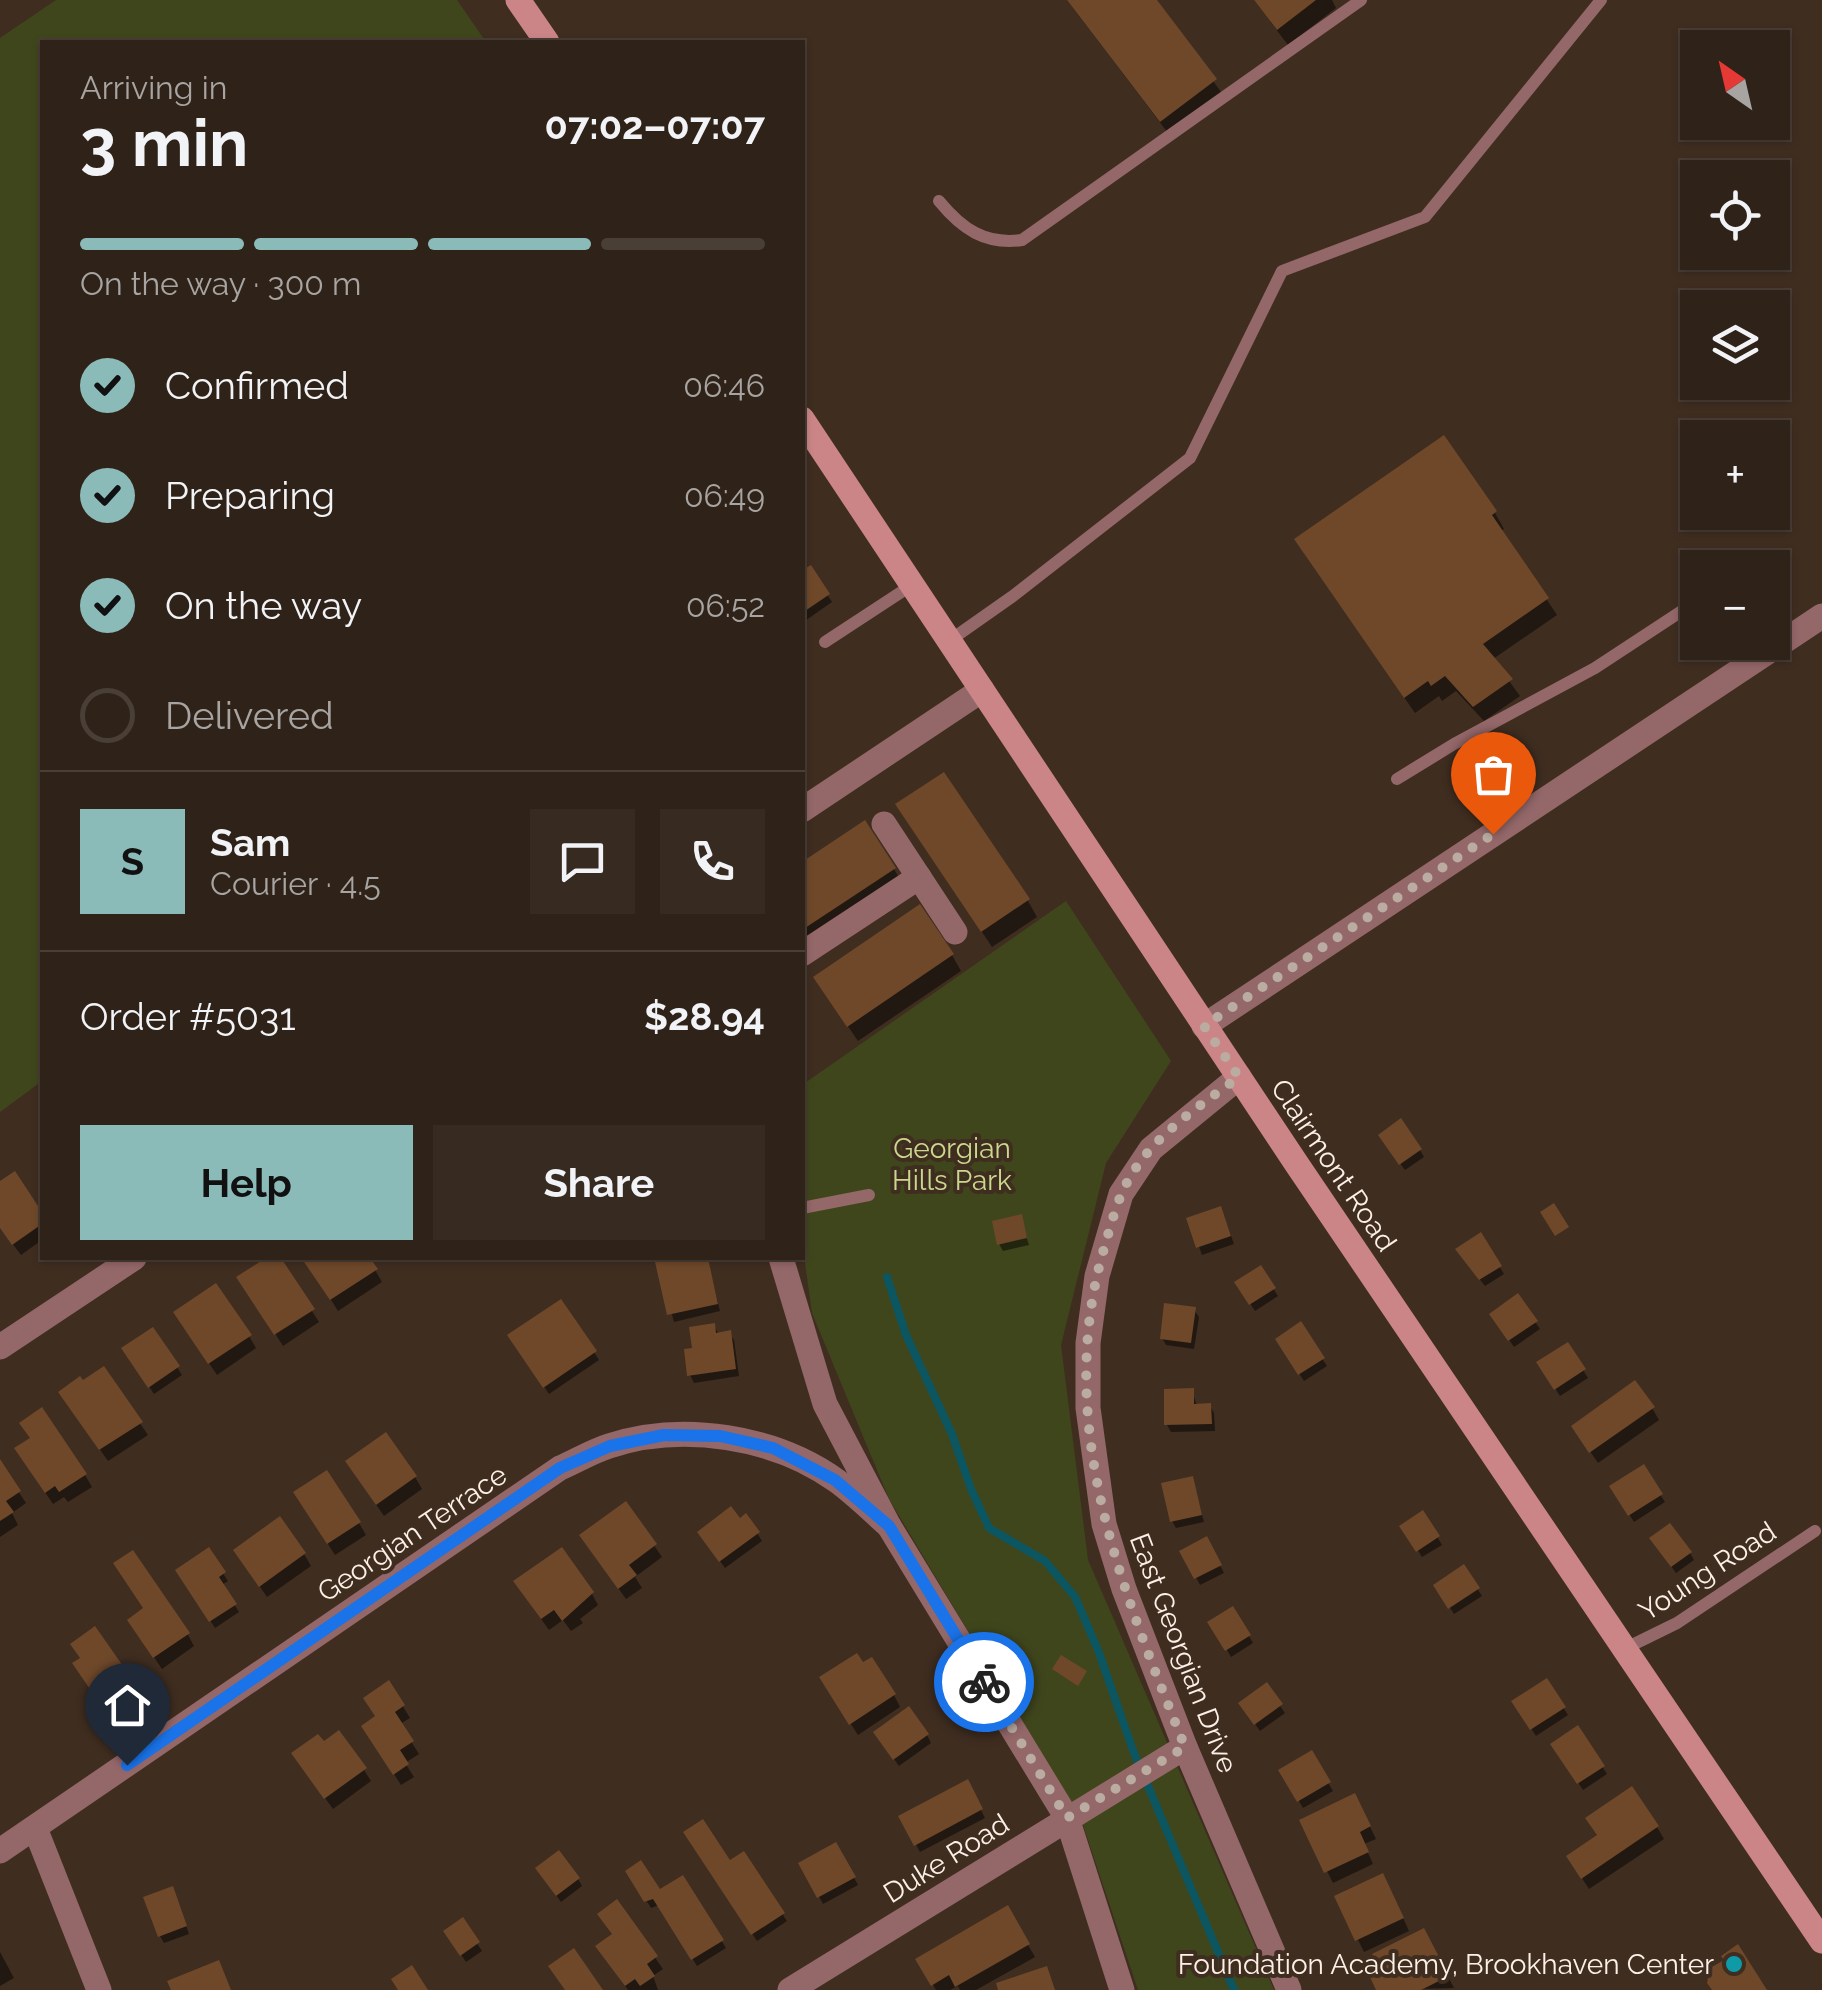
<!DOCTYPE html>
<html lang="en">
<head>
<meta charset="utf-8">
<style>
  :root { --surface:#2f2218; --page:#372a21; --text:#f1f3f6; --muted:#a7a4a2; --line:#4a3f37; --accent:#8bbbb9 }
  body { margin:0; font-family:Raleway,sans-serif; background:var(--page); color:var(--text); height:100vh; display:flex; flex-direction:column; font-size:38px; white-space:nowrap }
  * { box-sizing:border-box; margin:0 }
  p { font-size:32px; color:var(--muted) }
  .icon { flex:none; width:55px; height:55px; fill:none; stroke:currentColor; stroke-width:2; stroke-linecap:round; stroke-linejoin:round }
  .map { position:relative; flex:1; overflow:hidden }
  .details { position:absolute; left:40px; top:40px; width:765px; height:1220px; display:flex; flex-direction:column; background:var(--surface); border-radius:0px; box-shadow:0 2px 8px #0004,0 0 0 2px var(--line) }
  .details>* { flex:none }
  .needle { width:65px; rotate:326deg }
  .buttons { position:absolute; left:1680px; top:30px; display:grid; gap:20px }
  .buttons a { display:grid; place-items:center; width:110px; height:110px; border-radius:0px; background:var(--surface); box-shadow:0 2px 8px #0004,0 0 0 2px var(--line); font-size:50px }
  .pin { position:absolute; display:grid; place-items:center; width:85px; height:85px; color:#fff; margin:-102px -42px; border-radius:50% 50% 50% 0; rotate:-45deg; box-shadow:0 0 10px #0007 }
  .pin .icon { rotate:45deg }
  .courier { position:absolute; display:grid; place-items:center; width:100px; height:100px; margin:-50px; border:8px solid #1a73e8; border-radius:50%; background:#fff; color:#222; box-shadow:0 2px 12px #0007 }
  .overview em { font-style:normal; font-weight:700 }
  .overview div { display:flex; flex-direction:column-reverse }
  .overview { display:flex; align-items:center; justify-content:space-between; height:170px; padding:0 40px }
  h1 { font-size:65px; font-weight:700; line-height:75px }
  .bar { display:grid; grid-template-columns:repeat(4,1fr); gap:15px 10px; align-content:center; height:120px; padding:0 40px }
  .bar i { height:12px; border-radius:8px; background:var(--line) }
  .bar .active { background:var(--accent) }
  .bar p { grid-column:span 4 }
  .line { display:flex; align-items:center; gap:25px; padding:0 40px; border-top:2px solid var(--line) }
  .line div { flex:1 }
  .round { display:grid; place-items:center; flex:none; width:105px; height:105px; border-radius:0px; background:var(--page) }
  ol { padding:0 40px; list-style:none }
  li { display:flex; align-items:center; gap:30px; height:110px }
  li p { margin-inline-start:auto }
  li .icon { padding:10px; border-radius:50%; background:var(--accent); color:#111; stroke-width:4 }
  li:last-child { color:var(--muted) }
  li i { width:55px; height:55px; border:5px solid var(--line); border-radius:50% }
  .button { display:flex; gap:20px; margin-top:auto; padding:20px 40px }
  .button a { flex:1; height:115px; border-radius:0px; background:var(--accent); color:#111; font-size:40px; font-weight:700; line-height:115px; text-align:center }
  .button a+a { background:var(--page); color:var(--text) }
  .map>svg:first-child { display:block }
  .green { fill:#40461c }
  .shadow { fill:#0007 }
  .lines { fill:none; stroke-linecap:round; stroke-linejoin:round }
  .stream { stroke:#0c5662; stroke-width:8 }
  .building { fill:#6f482a }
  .lane { stroke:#946769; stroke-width:12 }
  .street { stroke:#946769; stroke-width:25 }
  .secondary { stroke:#cb8587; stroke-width:25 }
  .done { stroke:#baaca1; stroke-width:10; stroke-dasharray:0 18 }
  .route { stroke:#1a73e8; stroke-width:12 }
  .culture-dot { fill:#0f9aa8; stroke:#3f2d20; stroke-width:4 }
  .labels { text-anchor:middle; stroke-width:8; stroke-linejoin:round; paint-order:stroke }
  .park-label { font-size:28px; fill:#cad88d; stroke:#3f2d20 }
  .street-label { font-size:28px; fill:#fcf0e7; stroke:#3f2d20 }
  .poi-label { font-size:28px; fill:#fcf0e7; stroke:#3f2d20; text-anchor:end }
</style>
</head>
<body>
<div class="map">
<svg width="1822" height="1990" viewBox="0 0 1822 1990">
  <rect width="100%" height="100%" fill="#3f2d20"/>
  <!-- green -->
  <g class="green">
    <polygon points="56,0 457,0 486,42 42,42 42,1081 0,1112 0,38"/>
    <polygon points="1066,901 1171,1061 1106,1163 1061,1345 1088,1560 1274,1990 1138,1990 1082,1822 889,1499 812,1313 802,1241 802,1085"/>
  </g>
  <!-- shadow -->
  <g class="shadow">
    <polygon points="1067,0 1154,0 1224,96 1171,137"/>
    <polygon points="1254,0 1332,0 1336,8 1288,45"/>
    <polygon points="1495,513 1504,529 1501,531 1557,615 1493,659 1520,696 1484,721 1456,691 1442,701 1439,696 1415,713 1306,556"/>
    <polygon points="810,568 832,602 802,623 802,573"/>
    <polygon points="908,821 1028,901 1037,917 992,947"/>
    <polygon points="802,865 894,869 903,885 802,952"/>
    <polygon points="952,955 961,971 858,1041 826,994"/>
    <polygon points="1385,1143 1420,1150 1424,1157 1405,1170"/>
    <polygon points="14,1174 42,1217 42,1240 21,1255 0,1227 0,1184"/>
    <polygon points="1224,1216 1234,1244 1202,1255 1189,1219"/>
    <polygon points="1020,1217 1029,1245 1003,1251 999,1244"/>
    <polygon points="1480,1236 1504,1274 1485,1286 1462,1257"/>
    <polygon points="271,1258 278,1258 319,1322 283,1346 240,1278"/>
    <polygon points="309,1258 368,1258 382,1282 338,1311 306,1260"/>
    <polygon points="685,1258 707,1258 720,1311 674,1322 658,1264"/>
    <polygon points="1260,1268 1278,1296 1255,1311 1237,1283"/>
    <polygon points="561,1302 599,1360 549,1394 515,1343"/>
    <polygon points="1194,1310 1199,1317 1194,1349 1166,1345 1162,1338"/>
    <polygon points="1492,1314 1535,1322 1540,1329 1514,1347"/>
    <polygon points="183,1324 249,1336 256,1348 217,1375"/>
    <polygon points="1300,1325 1327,1366 1304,1381 1278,1340"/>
    <polygon points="714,1326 719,1335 729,1333 734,1340 739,1376 694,1383 690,1375 695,1350"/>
    <polygon points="153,1330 182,1375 154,1394 125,1349"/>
    <polygon points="1567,1345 1588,1378 1560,1396 1539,1363"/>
    <polygon points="103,1370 148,1435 108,1461 68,1404"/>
    <polygon points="1192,1391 1197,1406 1210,1406 1214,1413 1215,1431 1171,1432 1167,1425"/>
    <polygon points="1652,1408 1659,1420 1598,1463 1581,1438"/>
    <polygon points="32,1440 85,1475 92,1487 68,1502 64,1497 53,1504 24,1461"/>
    <polygon points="0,1464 26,1503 12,1513 18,1525 0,1537"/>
    <polygon points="1643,1468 1665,1502 1634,1522 1612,1487"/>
    <polygon points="355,1474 415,1477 422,1489 384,1516"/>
    <polygon points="1192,1479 1204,1522 1176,1528 1172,1521"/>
    <polygon points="625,1504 662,1557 635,1577 642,1588 626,1599 589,1547"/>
    <polygon points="303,1505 359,1523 366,1535 335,1555"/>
    <polygon points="1423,1513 1442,1545 1422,1557 1403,1526"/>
    <polygon points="746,1516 762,1541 725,1568 704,1539"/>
    <polygon points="1206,1539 1224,1573 1200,1585 1183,1552"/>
    <polygon points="1657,1546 1690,1553 1694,1560 1676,1573"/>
    <polygon points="208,1551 228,1581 222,1585 239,1612 215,1628 178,1570"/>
    <polygon points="304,1554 311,1566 267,1597 243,1562"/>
    <polygon points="1463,1567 1482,1596 1454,1614 1436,1586"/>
    <polygon points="523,1594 592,1594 598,1605 580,1619 583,1623 571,1631 563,1620 549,1630"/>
    <polygon points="1233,1609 1253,1643 1231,1657 1211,1622"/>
    <polygon points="137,1632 188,1635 194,1646 162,1669"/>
    <polygon points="121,1667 126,1674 106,1688 109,1693 100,1700 80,1671"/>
    <polygon points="1546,1681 1568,1715 1536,1736 1514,1702"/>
    <polygon points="389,1684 410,1718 400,1724 419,1754 405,1763 414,1777 401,1785 371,1738"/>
    <polygon points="1266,1686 1285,1713 1260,1731 1246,1711"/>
    <polygon points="829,1690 894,1695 900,1707 858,1735"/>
    <polygon points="1577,1729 1607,1774 1583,1790 1553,1744"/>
    <polygon points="927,1735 931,1743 899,1766 880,1740"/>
    <polygon points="1311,1754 1333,1791 1303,1808 1282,1771"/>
    <polygon points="301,1765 364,1770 371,1781 333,1809"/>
    <polygon points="967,1782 985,1818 920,1852 901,1817"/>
    <polygon points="1361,1808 1376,1839 1364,1844 1373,1864 1333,1883 1302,1821"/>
    <polygon points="1657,1827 1664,1839 1589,1889 1576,1869"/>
    <polygon points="686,1833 730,1863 743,1855 787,1921 757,1941"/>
    <polygon points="836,1845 858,1885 823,1904 802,1864"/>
    <polygon points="628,1871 659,1893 682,1878 726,1948 697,1966 659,1905 651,1908"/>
    <polygon points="542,1876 578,1879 582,1886 561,1902"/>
    <polygon points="1389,1887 1409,1931 1364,1952 1337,1897"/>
    <polygon points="176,1897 189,1934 164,1943 160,1936"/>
    <polygon points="617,1903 663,1969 653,1976 658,1990 628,1990 605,1958 614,1935"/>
    <polygon points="1007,1909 1035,1957 976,1990 960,1990 958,1986 950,1990 936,1990 919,1960"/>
    <polygon points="462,1921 482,1951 466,1962 446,1932"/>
    <polygon points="1430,1942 1454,1988 1379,1990"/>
    <polygon points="0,1952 14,1978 0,1986"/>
  </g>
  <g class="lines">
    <!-- stream -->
    <polyline class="stream" points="887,1277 906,1335 952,1434 971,1489 989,1528 1045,1561 1075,1597 1098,1650 1134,1753 1234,1990"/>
  </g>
  <!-- building -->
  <g class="building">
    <polygon points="1067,0 1157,0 1217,79 1160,122"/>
    <polygon points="1254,0 1316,0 1277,30"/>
    <polygon points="1444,435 1497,511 1492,515 1549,598 1483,644 1513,679 1473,707 1445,676 1431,686 1428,681 1404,698 1294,539"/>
    <polygon points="811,565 830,594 802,613 802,570"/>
    <polygon points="944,772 1030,899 981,932 895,804"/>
    <polygon points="865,820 896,868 802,930 802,862"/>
    <polygon points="920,904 954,954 847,1027 813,977"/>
    <polygon points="1401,1118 1422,1149 1399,1165 1378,1135"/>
    <polygon points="15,1171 42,1212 42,1224 12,1245 0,1228 0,1181"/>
    <polygon points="1554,1203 1569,1227 1555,1236 1540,1212"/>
    <polygon points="1221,1206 1231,1236 1196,1248 1186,1218"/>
    <polygon points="1022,1214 1027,1238 997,1245 992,1221"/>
    <polygon points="1481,1232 1502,1266 1479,1280 1455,1249"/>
    <polygon points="266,1258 281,1258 315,1309 274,1335 236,1277"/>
    <polygon points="305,1258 370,1258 378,1269 330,1300 302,1259"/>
    <polygon points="673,1258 708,1258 718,1304 667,1315 655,1262"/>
    <polygon points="1261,1265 1276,1288 1249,1305 1234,1282"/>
    <polygon points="216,1283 252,1335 208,1364 173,1312"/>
    <polygon points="1518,1293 1538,1321 1508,1341 1489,1314"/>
    <polygon points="561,1299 597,1351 543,1388 507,1335"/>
    <polygon points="1164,1303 1196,1307 1191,1343 1160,1339"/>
    <polygon points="1301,1321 1325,1358 1298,1375 1275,1339"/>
    <polygon points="715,1323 716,1333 731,1330 736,1369 687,1376 684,1349 692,1348 689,1327"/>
    <polygon points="153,1327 180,1366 148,1388 121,1348"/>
    <polygon points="1568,1342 1586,1369 1554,1390 1536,1362"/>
    <polygon points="104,1366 143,1422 99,1450 58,1392 80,1376 83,1380"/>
    <polygon points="1635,1380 1655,1407 1589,1453 1571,1426"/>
    <polygon points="1194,1388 1194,1404 1211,1403 1212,1424 1164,1425 1164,1389"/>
    <polygon points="42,1407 87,1474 59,1492 55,1486 45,1493 14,1448 30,1438 19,1423"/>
    <polygon points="386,1432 417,1476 376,1505 345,1461"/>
    <polygon points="0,1459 21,1491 6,1501 14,1512 0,1521"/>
    <polygon points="1644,1464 1663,1494 1628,1516 1609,1486"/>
    <polygon points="327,1470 361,1522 327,1544 293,1492"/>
    <polygon points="1193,1476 1202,1515 1170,1522 1161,1483"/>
    <polygon points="626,1501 657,1544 629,1565 637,1575 618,1589 579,1535"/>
    <polygon points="731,1506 740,1518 746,1513 760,1532 719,1562 697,1532"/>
    <polygon points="1423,1510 1440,1536 1416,1552 1399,1526"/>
    <polygon points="280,1516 306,1553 259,1587 233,1550"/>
    <polygon points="1670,1523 1692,1552 1671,1567 1649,1538"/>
    <polygon points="1207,1536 1222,1565 1194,1579 1179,1551"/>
    <polygon points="209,1547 226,1572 219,1577 237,1604 209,1622 175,1570"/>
    <polygon points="562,1547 594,1592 562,1621 554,1610 541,1619 513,1581"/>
    <polygon points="133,1550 190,1633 153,1658 127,1620 143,1608 113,1563"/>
    <polygon points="1464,1564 1480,1588 1448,1609 1433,1585"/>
    <polygon points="1233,1606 1251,1635 1225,1651 1207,1622"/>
    <polygon points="95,1626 123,1666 104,1680 107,1685 94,1695 72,1663 80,1658 70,1644"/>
    <polygon points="857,1653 863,1662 872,1657 896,1694 849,1725 819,1677"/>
    <polygon points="1061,1655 1087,1671 1078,1686 1052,1669"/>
    <polygon points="1547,1678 1566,1707 1530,1730 1511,1701"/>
    <polygon points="389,1680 405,1705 395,1712 414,1741 400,1750 409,1764 393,1775 361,1726 375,1716 363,1698"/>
    <polygon points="1267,1682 1283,1704 1254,1725 1238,1703"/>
    <polygon points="909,1706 929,1734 893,1760 873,1732"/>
    <polygon points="1578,1725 1605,1766 1577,1784 1550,1744"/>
    <polygon points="339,1730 367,1768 324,1799 291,1753 318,1734 324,1741"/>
    <polygon points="1312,1750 1331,1782 1297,1802 1278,1770"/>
    <polygon points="968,1779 983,1809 914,1846 898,1816"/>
    <polygon points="1632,1786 1659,1826 1581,1879 1566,1856 1597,1835 1585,1818"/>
    <polygon points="1355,1793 1371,1826 1360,1832 1369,1852 1324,1873 1299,1820"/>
    <polygon points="703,1819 730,1860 744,1851 785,1913 751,1935 683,1832"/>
    <polygon points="836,1842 856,1877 817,1898 798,1863"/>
    <polygon points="559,1850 580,1878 556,1896 535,1868"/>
    <polygon points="641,1860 660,1889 683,1875 724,1940 691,1960 653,1899 644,1902 625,1871"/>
    <polygon points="1383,1873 1404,1918 1355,1941 1334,1896"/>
    <polygon points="173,1886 187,1926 158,1937 143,1897"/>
    <polygon points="617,1899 658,1956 647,1964 655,1976 640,1986 635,1979 625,1986 595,1946 612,1934 597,1914"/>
    <polygon points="1008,1905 1030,1944 955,1987 949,1975 931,1986 915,1959"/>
    <polygon points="463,1917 480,1942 460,1956 443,1931"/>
    <polygon points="1424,1928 1449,1976 1421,1990 1376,1990 1370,1977 1381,1972 1372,1954"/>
    <polygon points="1738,1944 1767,1990 1712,1990 1707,1983 1710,1968 1724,1960 1721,1956"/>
    <polygon points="574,1948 603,1990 565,1990 548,1966"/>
    <polygon points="219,1960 231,1990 171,1990 167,1981"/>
    <polygon points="412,1965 428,1990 398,1990 391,1979"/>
    <polygon points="1047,1966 1055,1990 998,1990 996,1983"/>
  </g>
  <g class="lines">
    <!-- lane -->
    <g class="lane">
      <path d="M939,201c23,28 46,44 83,39l339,-240"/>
      <polyline points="949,641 1013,596 1190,458 1282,271 1425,217 1601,0"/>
      <polyline points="825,642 912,585"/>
      <polyline points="1397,779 1454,744 1595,668 1697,601"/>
      <polyline points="802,1208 869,1195"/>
      <polyline points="1624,1649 1677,1623 1815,1531"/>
    </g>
    <!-- street -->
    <g class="street">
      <polyline points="802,810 982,690"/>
      <polyline points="884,824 955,932"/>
      <polyline points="802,954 919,877"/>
      <polyline points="1204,1026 1822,616"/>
      <polyline points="1239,1077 1151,1149 1121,1194 1097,1276 1088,1343 1088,1408 1104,1524 1124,1589 1185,1747 1289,1990"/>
      <polyline points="781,1258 825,1404 889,1526 1067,1818 1122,1990"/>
      <polyline points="0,1347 134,1258"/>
      <polyline points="35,1828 99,1990"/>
      <path d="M0,1851l560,-383c16,-7 33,-17 49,-22 73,-24 166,-10 228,35 18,13 35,30 52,45"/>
      <polyline points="790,1990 1185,1747"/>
    </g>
    <!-- secondary -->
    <g class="secondary">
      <polyline points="518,0 547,42"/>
      <polyline points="802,419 1296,1163 1822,1941"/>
    </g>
  </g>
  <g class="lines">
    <!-- done -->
    <path class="done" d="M984,1682l83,136 118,-71c-63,-158 -131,-321 -82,-495 8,-26 14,-55 29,-78 25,-41 69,-69 107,-97l-35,-51 289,-192"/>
    <!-- route -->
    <polyline class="route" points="127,1765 560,1468 610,1446 664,1435 720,1436 773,1448 835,1480 889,1526 984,1682"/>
  </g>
  <!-- markers -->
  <circle class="culture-dot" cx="1734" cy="1964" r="10"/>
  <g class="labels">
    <!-- park labels -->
    <g class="park-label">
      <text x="952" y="1158">Georgian<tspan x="952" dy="32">Hills Park</tspan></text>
    </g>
    <!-- street labels -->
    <g class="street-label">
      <text transform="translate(1334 1165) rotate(56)" y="10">Clairmont Road</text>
      <text transform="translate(412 1533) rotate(-34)" y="10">Georgian Terrace</text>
      <text transform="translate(1707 1571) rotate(-33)" y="10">Young Road</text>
      <text transform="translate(1184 1653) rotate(69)" y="10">East Georgian Drive</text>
      <text transform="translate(946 1858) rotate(-32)" y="10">Duke Road</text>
    </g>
    <!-- poi labels -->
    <g class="poi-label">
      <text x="1714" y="1974">Foundation Academy, Brookhaven Center</text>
    </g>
  </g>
</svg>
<div class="buttons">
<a><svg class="needle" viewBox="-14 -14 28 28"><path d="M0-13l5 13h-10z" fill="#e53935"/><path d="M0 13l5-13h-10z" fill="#a7a4a2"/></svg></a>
<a><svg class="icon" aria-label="locate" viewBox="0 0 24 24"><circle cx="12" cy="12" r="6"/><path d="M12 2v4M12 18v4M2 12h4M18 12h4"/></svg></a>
<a><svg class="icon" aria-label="layers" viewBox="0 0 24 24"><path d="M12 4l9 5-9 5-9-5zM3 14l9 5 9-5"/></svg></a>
<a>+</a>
<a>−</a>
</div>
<div class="pin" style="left:1493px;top:834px;background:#ea580c"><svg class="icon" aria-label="bag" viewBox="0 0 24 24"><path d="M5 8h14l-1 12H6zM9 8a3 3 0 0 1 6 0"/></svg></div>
<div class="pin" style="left:127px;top:1765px;background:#1f2937"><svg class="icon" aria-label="home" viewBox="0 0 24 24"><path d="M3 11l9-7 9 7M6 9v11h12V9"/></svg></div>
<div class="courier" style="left:984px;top:1682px"><svg class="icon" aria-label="bike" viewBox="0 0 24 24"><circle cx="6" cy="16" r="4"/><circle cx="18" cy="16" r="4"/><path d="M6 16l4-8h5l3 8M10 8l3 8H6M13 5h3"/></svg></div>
<section class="details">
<div class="overview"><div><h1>3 min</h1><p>Arriving in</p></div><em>07:02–07:07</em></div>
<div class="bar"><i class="active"></i><i class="active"></i><i class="active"></i><i></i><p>On the way · 300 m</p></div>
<ol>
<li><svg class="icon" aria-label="check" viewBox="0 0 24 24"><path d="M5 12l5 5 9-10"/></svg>Confirmed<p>06:46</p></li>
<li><svg class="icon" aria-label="check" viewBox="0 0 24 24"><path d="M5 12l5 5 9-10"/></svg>Preparing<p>06:49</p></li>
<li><svg class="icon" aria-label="check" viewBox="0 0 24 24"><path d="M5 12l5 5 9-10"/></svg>On the way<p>06:52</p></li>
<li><i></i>Delivered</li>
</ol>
<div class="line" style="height:180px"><b class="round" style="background:var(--accent);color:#111">S</b><div><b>Sam</b><p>Courier · 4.5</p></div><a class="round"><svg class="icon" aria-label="chat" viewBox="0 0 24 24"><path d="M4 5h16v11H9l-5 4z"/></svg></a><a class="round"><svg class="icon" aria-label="phone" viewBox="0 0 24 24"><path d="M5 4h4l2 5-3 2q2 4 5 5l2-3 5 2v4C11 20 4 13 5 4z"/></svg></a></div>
<div class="line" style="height:130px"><div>Order #5031</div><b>$28.94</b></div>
<div class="button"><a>Help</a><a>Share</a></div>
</section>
</div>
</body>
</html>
